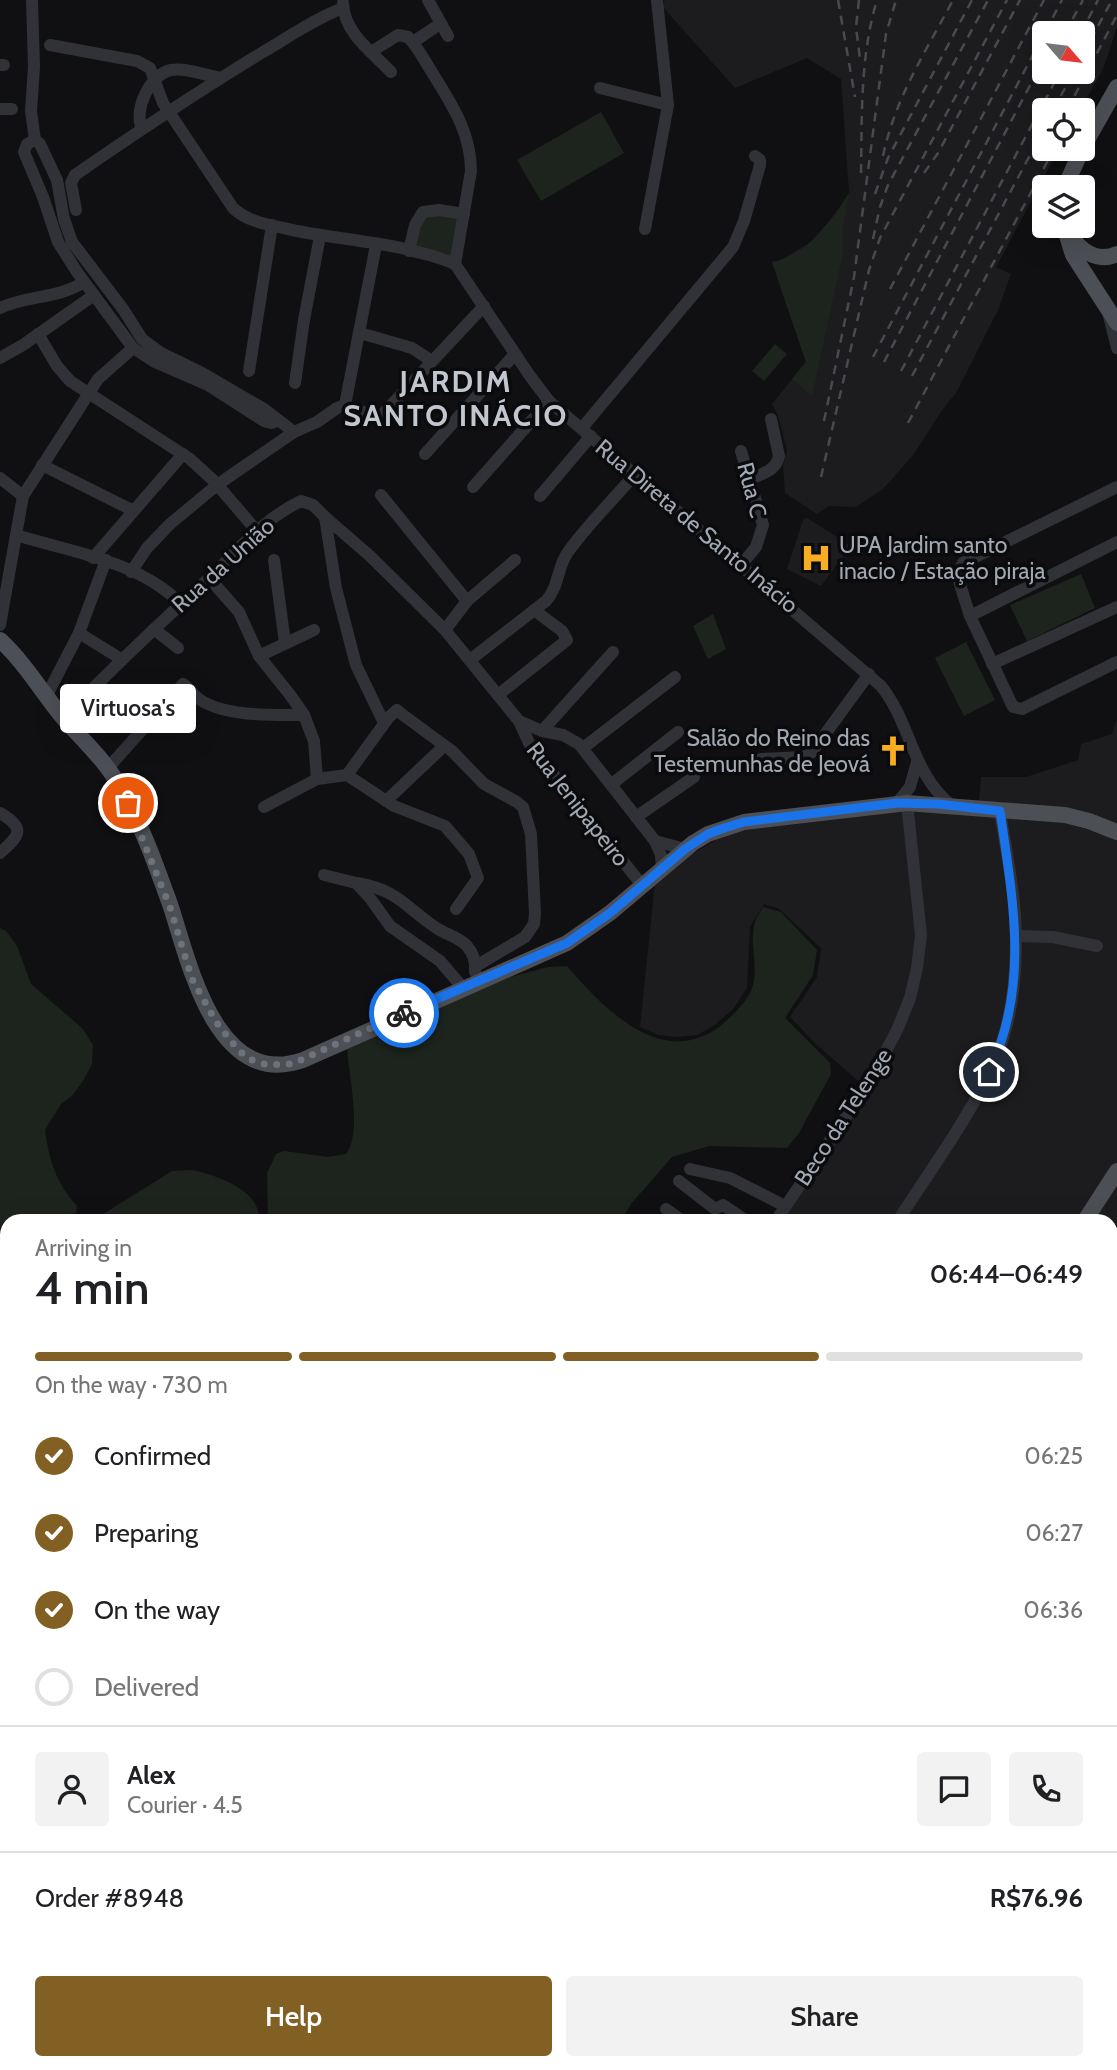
<!DOCTYPE html>
<html lang="en">
<head>
<meta charset="utf-8">
<style>
  :root { --surface:#fff; --page:#f2f2f2; --text:#202124; --muted:#757577; --line:#e0e0e0; --accent:#826023 }
  body { margin:0; font-family:Cabin,sans-serif; background:var(--page); color:var(--text); height:100vh; display:flex; flex-direction:column; font-size:26px; white-space:nowrap }
  * { box-sizing:border-box; margin:0 }
  p { font-size:23px; color:var(--muted) }
  .icon { flex:none; width:38px; height:38px; fill:none; stroke:currentColor; stroke-width:2; stroke-linecap:round; stroke-linejoin:round }
  .map { position:relative; flex:1; overflow:hidden }
  .side { position:absolute; left:0px; top:1214px; width:1118px; height:856px; display:flex; flex-direction:column; background:var(--surface); border-radius:21px 21px 0 0; box-shadow:0 7px 28px #0002 }
  .side>* { flex:none }
  .needle { width:46px; rotate:118deg }
  .controls { position:absolute; left:1032px; top:21px; display:grid; gap:14px }
  .controls a { display:grid; place-items:center; width:63px; height:63px; border-radius:7px; background:var(--surface); box-shadow:0 7px 28px #0002; font-size:35px }
  .pin { position:absolute; display:grid; place-items:center; width:60px; height:60px; color:#fff; margin:-30px; border:4px solid #fff; border-radius:50%; box-shadow:0 2px 7px #0007 }
  .courier { position:absolute; display:grid; place-items:center; width:70px; height:70px; margin:-35px; border:5px solid #1a73e8; border-radius:50%; background:#fff; color:#222; box-shadow:0 2px 9px #0007 }
  .bubble { position:absolute; height:49px; border-radius:7px; background:var(--surface); box-shadow:0 7px 28px #0002; font-size:23px; font-weight:600; line-height:49px; text-align:center }
  .overview em { font-style:normal; font-weight:600 }
  .overview div { display:flex; flex-direction:column-reverse }
  .overview { display:flex; align-items:center; justify-content:space-between; height:119px; padding:0 35px }
  h1 { font-size:46px; font-weight:600; line-height:52px }
  .bar { display:grid; grid-template-columns:repeat(4,1fr); gap:10px 7px; align-content:center; height:84px; padding:0 35px }
  .bar i { height:9px; border-radius:5px; background:var(--line) }
  .bar .selected { background:var(--accent) }
  .bar p { grid-column:span 4 }
  .line { display:flex; align-items:center; gap:18px; padding:0 35px; border-top:2px solid var(--line) }
  .line div { flex:1 }
  .round { display:grid; place-items:center; flex:none; width:74px; height:74px; border-radius:7px; background:var(--page) }
  ol { padding:0 35px; list-style:none }
  li { display:flex; align-items:center; gap:21px; height:77px }
  li p { margin-inline-start:auto }
  li .icon { padding:7px; border-radius:50%; background:var(--accent); color:#fff; stroke-width:4 }
  li:last-child { color:var(--muted) }
  li i { width:38px; height:38px; border:4px solid var(--line); border-radius:50% }
  .primary-button { display:flex; gap:14px; margin-top:auto; padding:14px 35px }
  .primary-button a { flex:1; height:80px; border-radius:7px; background:var(--accent); color:#fff; font-size:28px; font-weight:600; line-height:80px; text-align:center }
  .primary-button a+a { background:var(--page); color:var(--text) }
  .map>svg:first-child { display:block }
  .built { fill:#1c1c1f; fill-rule:evenodd }
  .green { fill:#1c241d }
  .lines { fill:none; stroke-linecap:round; stroke-linejoin:round }
  .minor { stroke:#313237; stroke-width:12 }
  .major { stroke:#4d4f56; stroke-width:16 }
  .rail { stroke:#484a50; stroke-width:2.5; stroke-dasharray:9 7; stroke-linecap:butt }
  .done { stroke:#6e727b; stroke-width:7; stroke-dasharray:0 12.6 }
  .route { stroke:#1a73e8; stroke-width:9 }
  .labels { text-anchor:middle; stroke-width:7; stroke-linejoin:round; paint-order:stroke }
  .street-label { font-size:23px; fill:#a1a7b3; stroke:#0b0b0d }
  .poi-label { font-size:23px; fill:#a1a7b3; stroke:#0b0b0d; text-anchor:start }
  .district-label { font-size:30px; font-weight:bold; letter-spacing:2px; fill:#c2c6cf; stroke:#0b0b0d }
</style>
</head>
<body>
<div class="map">
<svg width="1117" height="2070" viewBox="0 0 1117 2070">
  <rect width="100%" height="100%" fill="#101012"/>
  <!-- built -->
  <g class="built">
    <path d="M665,0h452v26l-8,26 -6,17 -23,41h-35v39h14l-63,118 15,7 -13,36 -42,83 -16,20 -26,41 -31,35 -27,18 -27,-1 -12,8 -32,-21 -2,-27 4,-16 -9,-34 -6,-12 34,-42 -34,-100 7,-1 32,-19 25,-29 13,-20 -8,-114 -34,-21 -72,30 -73,-82zM1045,33h38v39h-38z"/>
    <polygon points="807,518 851,546 821,586 787,569 803,520"/>
    <polygon points="1117,719 1117,1598 1111,1597 1111,1222 782,1221 870,1087 857,1080 817,1045 790,1017 817,977 821,948 778,908 764,904 750,927 747,988 734,1008 715,1025 697,1035 678,1037 659,1035 640,1027 655,882 669,868 736,828 791,825 912,809 978,814 981,777 1026,777 1078,760 1081,744 1112,734"/>
    <polygon points="1117,1790 1117,2047 1111,2048 1111,1797"/>
  </g>
  <!-- green -->
  <g class="green">
    <polygon points="601,112 624,153 541,201 517,160"/>
    <path d="M849,193l-6,34v26l-31,143 -20,-17 14,-17 -34,-100c35,-6 59,-41 77,-69z"/>
    <polygon points="425,214 465,216 453,266 409,257 417,227"/>
    <polygon points="775,344 787,354 764,381 752,371"/>
    <polygon points="1081,574 1095,608 1027,641 1010,605"/>
    <polygon points="713,614 726,649 708,659 693,626"/>
    <polygon points="966,642 995,700 964,716 935,658"/>
    <path d="M763,907l18,5 36,38 -4,25 -28,43 45,45 1,11 -32,59 -12,15 -78,-2 -37,11 -41,47 -10,17h-353l-1,-48 9,-19 8,-3 44,6 18,-3c17,-22 2,-80 1,-109l160,-67 41,-11 19,-1c38,44 98,107 157,57 11,-10 25,-23 29,-38 5,-19 -3,-40 1,-59 1,-7 6,-13 9,-19z"/>
    <path d="M0,928l6,3 11,15 14,38 51,44 11,17 -1,19 -9,17 -11,15 -11,8 -16,26c4,30 11,53 32,76l-1,7 -39,8 -30,1v4l-7,1z"/>
    <path d="M191,1170c23,4 73,21 67,51h-166l80,-50z"/>
    <polygon points="7,1241 7,1541 0,1545 0,1242"/>
    <polygon points="7,1575 7,1621 0,1626 0,1582"/>
    <polygon points="1111,1600 1117,1600 1117,1779 1111,1787"/>
    <polygon points="7,1770 7,2032 0,2030 0,1773"/>
    <path d="M108,2063h87c-23,7 -61,6 -87,0z"/>
    <polygon points="575,2063 742,2063 734,2070 580,2070"/>
    <polygon points="1021,2063 1101,2063 1114,2070 1028,2070"/>
  </g>
  <g class="lines">
    <!-- minor -->
    <g class="minor">
      <polyline points="32,0 34,67 31,111 35,140"/>
      <polyline points="428,0 448,36"/>
      <path d="M343,3c1,30 29,49 48,69"/>
      <polyline points="413,42 440,24"/>
      <path d="M50,45l87,16 13,7 13,35 70,105c16,15 38,17 59,22 54,11 113,13 163,34l75,112 19,25 332,285c30,37 31,88 70,119"/>
      <path d="M371,52l27,-17 10,2c9,9 15,21 22,32 20,33 41,62 41,102l-16,93"/>
      <polyline points="0,65 4,65"/>
      <polyline points="600,88 668,105"/>
      <polyline points="0,109 12,109"/>
      <path d="M142,129c-9,-19 8,-55 29,-59 15,-3 36,6 50,8"/>
      <path d="M76,210l-5,-27 4,-8c62,-43 124,-84 188,-123 26,-15 51,-33 80,-44"/>
      <polyline points="645,229 668,105 657,0"/>
      <polyline points="409,251 415,225 423,212 439,210 464,214"/>
      <path d="M0,308c28,-13 58,-9 84,-26"/>
      <polyline points="1108,312 1117,348"/>
      <polyline points="360,333 412,348 432,361"/>
      <polyline points="38,334 57,366 70,381 190,459 214,481 256,530"/>
      <polyline points="0,358 23,345 94,295"/>
      <polyline points="249,371 272,225"/>
      <polyline points="295,383 304,320 320,236"/>
      <polyline points="345,405 379,418 484,306"/>
      <polyline points="345,405 376,245"/>
      <polyline points="278,421 271,423 264,421 208,385 155,362 133,348 77,272 58,242 43,197 24,152 27,144 35,140 40,144 57,180 64,219 72,242 123,309 142,339 161,353 202,373 264,409 294,432"/>
      <polyline points="582,428 733,247 744,221 760,165 760,160 755,156"/>
      <polyline points="741,451 763,525 756,547 742,564"/>
      <polyline points="425,454 515,354"/>
      <polyline points="42,465 132,510"/>
      <polyline points="0,478 23,496"/>
      <path d="M750,479c13,-6 26,-8 29,-23l-8,-37"/>
      <polyline points="473,487 549,401"/>
      <polyline points="1117,487 963,563 957,575 970,616 1013,707 1022,709 1117,662"/>
      <polyline points="381,495 467,601"/>
      <polyline points="540,496 591,436"/>
      <polyline points="325,517 370,556 445,630 519,721 542,731 563,735 579,744 655,841 661,855 662,869"/>
      <path d="M16,535c55,17 122,26 164,68"/>
      <polyline points="93,558 183,454"/>
      <polyline points="274,560 285,643"/>
      <polyline points="131,572 147,548 170,524 217,485 294,432 317,422 337,408 345,405"/>
      <polyline points="209,578 239,612 259,656 291,696 304,715 314,741 317,779"/>
      <polyline points="970,616 1117,542"/>
      <polyline points="0,625 23,496 98,379 133,348"/>
      <polyline points="154,629 178,648"/>
      <polyline points="445,630 467,601 515,560"/>
      <polyline points="79,633 121,659"/>
      <polyline points="259,656 314,630"/>
      <path d="M470,660l76,-59c13,-14 11,-34 22,-49 20,-28 46,-53 68,-79"/>
      <polyline points="992,664 1117,607"/>
      <polyline points="498,695 567,640 562,631 534,610"/>
      <polyline points="46,697 79,633 106,560"/>
      <path d="M64,718c46,-48 94,-93 143,-138 32,-30 53,-59 94,-79l12,4 12,12 11,71 20,77 28,58"/>
      <polyline points="519,721 530,745 642,885"/>
      <polyline points="542,731 613,652"/>
      <polyline points="583,748 675,677"/>
      <polyline points="761,759 805,757 812,752 869,674"/>
      <path d="M108,768l75,-84c6,4 10,11 16,15 25,18 75,16 105,16"/>
      <polyline points="347,775 394,806 445,826 469,854 478,878 456,909"/>
      <polyline points="612,784 678,732"/>
      <polyline points="386,801 444,746"/>
      <polyline points="897,803 910,787 917,762"/>
      <polyline points="264,807 317,779 347,775 389,717 397,710 403,715 452,751 484,784 517,802 523,807 531,834 535,913 534,924 525,937 476,966"/>
      <path d="M0,813c27,16 19,23 0,40"/>
      <polyline points="636,817 694,777"/>
      <polyline points="655,841 685,849"/>
      <polyline points="324,875 356,883 370,898 390,926 440,961 463,988"/>
      <path d="M357,883c42,7 49,25 81,46 10,6 22,9 29,17 7,8 9,16 8,26"/>
      <polyline points="1016,936 1053,937 1097,946"/>
      <polyline points="690,1169 730,1178 785,1206"/>
      <polyline points="679,1181 715,1209 723,1205 748,1222"/>
      <polyline points="666,1209 684,1222"/>
      <polyline points="775,1222 872,1078 898,1028 910,998 917,968 921,935 907,803"/>
      <path d="M897,1222c34,-53 74,-106 99,-164 18,-43 22,-96 19,-142 -2,-35 -10,-70 -15,-105"/>
      <polyline points="1111,1807 1117,1795"/>
      <polyline points="918,2063 919,2070"/>
      <polyline points="1017,2063 1020,2070"/>
      <polyline points="826,2070 834,2063"/>
    </g>
    <!-- major -->
    <g class="major">
      <polyline points="1083,147 1117,87"/>
      <polyline points="1065,187 1082,149"/>
      <polyline points="1064,226 1073,255 1117,323"/>
      <path d="M1070,235c11,16 27,28 47,19"/>
      <path d="M0,640c24,22 40,49 60,74 21,25 46,46 61,75 21,36 36,79 50,118 19,59 46,183 132,153l264,-117 43,-30 83,-70 15,-9 36,-12 163,-19 158,12 24,6 28,11"/>
      <polyline points="1084,1222 1117,1171"/>
      <polyline points="1111,1356 1117,1347"/>
      <polyline points="0,2062 7,2063"/>
      <polyline points="17,2063 52,2070"/>
      <polyline points="748,2070 756,2063"/>
      <polyline points="799,2070 807,2063"/>
    </g>
    <!-- rail -->
    <g class="rail">
      <polyline points="838,0 855,97"/>
      <polyline points="859,0 856,27 860,59"/>
      <polyline points="1065,33 1083,0"/>
      <polyline points="1081,33 1098,0"/>
      <polyline points="1083,54 1112,0"/>
      <polyline points="1053,110 1074,72"/>
      <polyline points="1067,110 1116,17"/>
      <path d="M883,156c12,-58 43,-105 70,-156"/>
      <path d="M861,173c1,-57 -1,-117 16,-173"/>
      <polyline points="924,173 938,153 1020,0"/>
      <polyline points="875,194 888,158 972,0"/>
      <polyline points="873,239 880,207 888,185 988,0"/>
      <polyline points="890,289 1044,0"/>
      <polyline points="873,357 1062,0"/>
      <polyline points="884,362 1045,57"/>
      <polyline points="901,371 1060,72"/>
      <polyline points="912,376 1045,127"/>
      <polyline points="824,421 854,277 886,34 896,0"/>
      <polyline points="908,423 1054,149"/>
      <polyline points="821,477 869,270 880,238 1007,0"/>
    </g>
  </g>
  <g class="lines">
    <!-- done -->
    <polyline class="done" points="128,803 170,907 192,979 216,1022 239,1051 252,1060 267,1065 292,1064 404,1013"/>
    <!-- route -->
    <path class="route" d="M404,1013l163,-70 43,-30 75,-64 23,-15 16,-6 20,-6 153,-19 41,1 62,7c13,89 30,176 -11,261"/>
  </g>
  <!-- icons -->
  <defs>
    <g id="hospital-bare" transform="scale(2.415)"><path d="M-5-5h3v3.5h4V-5h3V5h-3V1.5h-4V5h-3Z" fill="#f9ad21" stroke="#0b0b0d" stroke-width="2.5" paint-order="stroke"/></g>
    <g id="church-bare" transform="scale(2.415)"><path d="M-1.2-6h2.4v3.5h3.3v2.4h-3.3V6h-2.4V-.1h-3.3v-2.4h3.3Z" fill="#f9ad21" stroke="#0b0b0d" stroke-width="2.5" paint-order="stroke"/></g>
  </defs>
  <g fill-rule="evenodd">
    <use href="#hospital-bare" x="816" y="558"/>
    <use href="#church-bare" x="893" y="751"/>
  </g>
  <g class="labels">
    <!-- street labels -->
    <g class="street-label">
      <text transform="translate(752 490) rotate(75)" y="8">Rua C</text>
      <text transform="translate(697 526) rotate(40)" y="8">Rua Direta de Santo Inácio</text>
      <text transform="translate(223 565) rotate(-42)" y="8">Rua da União</text>
      <text transform="translate(578 804) rotate(52)" y="8">Rua Jenipapeiro</text>
      <text transform="translate(843 1117) rotate(-57)" y="8">Beco da Telenge</text>
    </g>
    <!-- poi labels -->
    <g class="poi-label">
      <text x="839" y="553">UPA Jardim santo<tspan x="839" dy="26">inacio / Estação piraja</tspan></text>
      <text x="870" y="746" text-anchor="end">Salão do Reino das<tspan x="870" dy="26">Testemunhas de Jeová</tspan></text>
    </g>
    <!-- district labels -->
    <g class="district-label">
      <text x="456" y="392">JARDIM<tspan x="456" dy="34">SANTO INÁCIO</tspan></text>
    </g>
  </g>
</svg>
<div class="controls">
<a><svg class="needle" viewBox="-14 -14 28 28"><path d="M0-13l5 13h-10z" fill="#e53935"/><path d="M0 13l5-13h-10z" fill="#757577"/></svg></a>
<a><svg class="icon" aria-label="locate" viewBox="0 0 24 24"><circle cx="12" cy="12" r="6"/><path d="M12 2v4M12 18v4M2 12h4M18 12h4"/></svg></a>
<a><svg class="icon" aria-label="layers" viewBox="0 0 24 24"><path d="M12 4l9 5-9 5-9-5zM3 14l9 5 9-5"/></svg></a>
</div>
<div class="pin" style="left:128px;top:803px;background:#ea580c"><svg class="icon" aria-label="bag" viewBox="0 0 24 24"><path d="M5 8h14l-1 12H6zM9 8a3 3 0 0 1 6 0"/></svg></div>
<div class="pin" style="left:989px;top:1072px;background:#1f2937"><svg class="icon" aria-label="home" viewBox="0 0 24 24"><path d="M3 11l9-7 9 7M6 9v11h12V9"/></svg></div>
<div class="courier" style="left:404px;top:1013px"><svg class="icon" aria-label="bike" viewBox="0 0 24 24"><circle cx="6" cy="16" r="4"/><circle cx="18" cy="16" r="4"/><path d="M6 16l4-8h5l3 8M10 8l3 8H6M13 5h3"/></svg></div>
<div class="bubble" style="left:60px;top:684px;width:136px">Virtuosa's</div>
<section class="side">
<div class="overview"><div><h1>4 min</h1><p>Arriving in</p></div><em>06:44–06:49</em></div>
<div class="bar"><i class="selected"></i><i class="selected"></i><i class="selected"></i><i></i><p>On the way · 730 m</p></div>
<ol>
<li><svg class="icon" aria-label="check" viewBox="0 0 24 24"><path d="M5 12l5 5 9-10"/></svg>Confirmed<p>06:25</p></li>
<li><svg class="icon" aria-label="check" viewBox="0 0 24 24"><path d="M5 12l5 5 9-10"/></svg>Preparing<p>06:27</p></li>
<li><svg class="icon" aria-label="check" viewBox="0 0 24 24"><path d="M5 12l5 5 9-10"/></svg>On the way<p>06:36</p></li>
<li><i></i>Delivered</li>
</ol>
<div class="line" style="height:126px"><a class="round"><svg class="icon" aria-label="person" viewBox="0 0 24 24"><circle cx="12" cy="8" r="4"/><path d="M4 21q1-7 8-7t8 7"/></svg></a><div><b>Alex</b><p>Courier · 4.5</p></div><a class="round"><svg class="icon" aria-label="chat" viewBox="0 0 24 24"><path d="M4 5h16v11H9l-5 4z"/></svg></a><a class="round"><svg class="icon" aria-label="phone" viewBox="0 0 24 24"><path d="M5 4h4l2 5-3 2q2 4 5 5l2-3 5 2v4C11 20 4 13 5 4z"/></svg></a></div>
<div class="line" style="height:91px"><div>Order #8948</div><b>R$76.96</b></div>
<div class="primary-button"><a>Help</a><a>Share</a></div>
</section>
</div>
</body>
</html>
